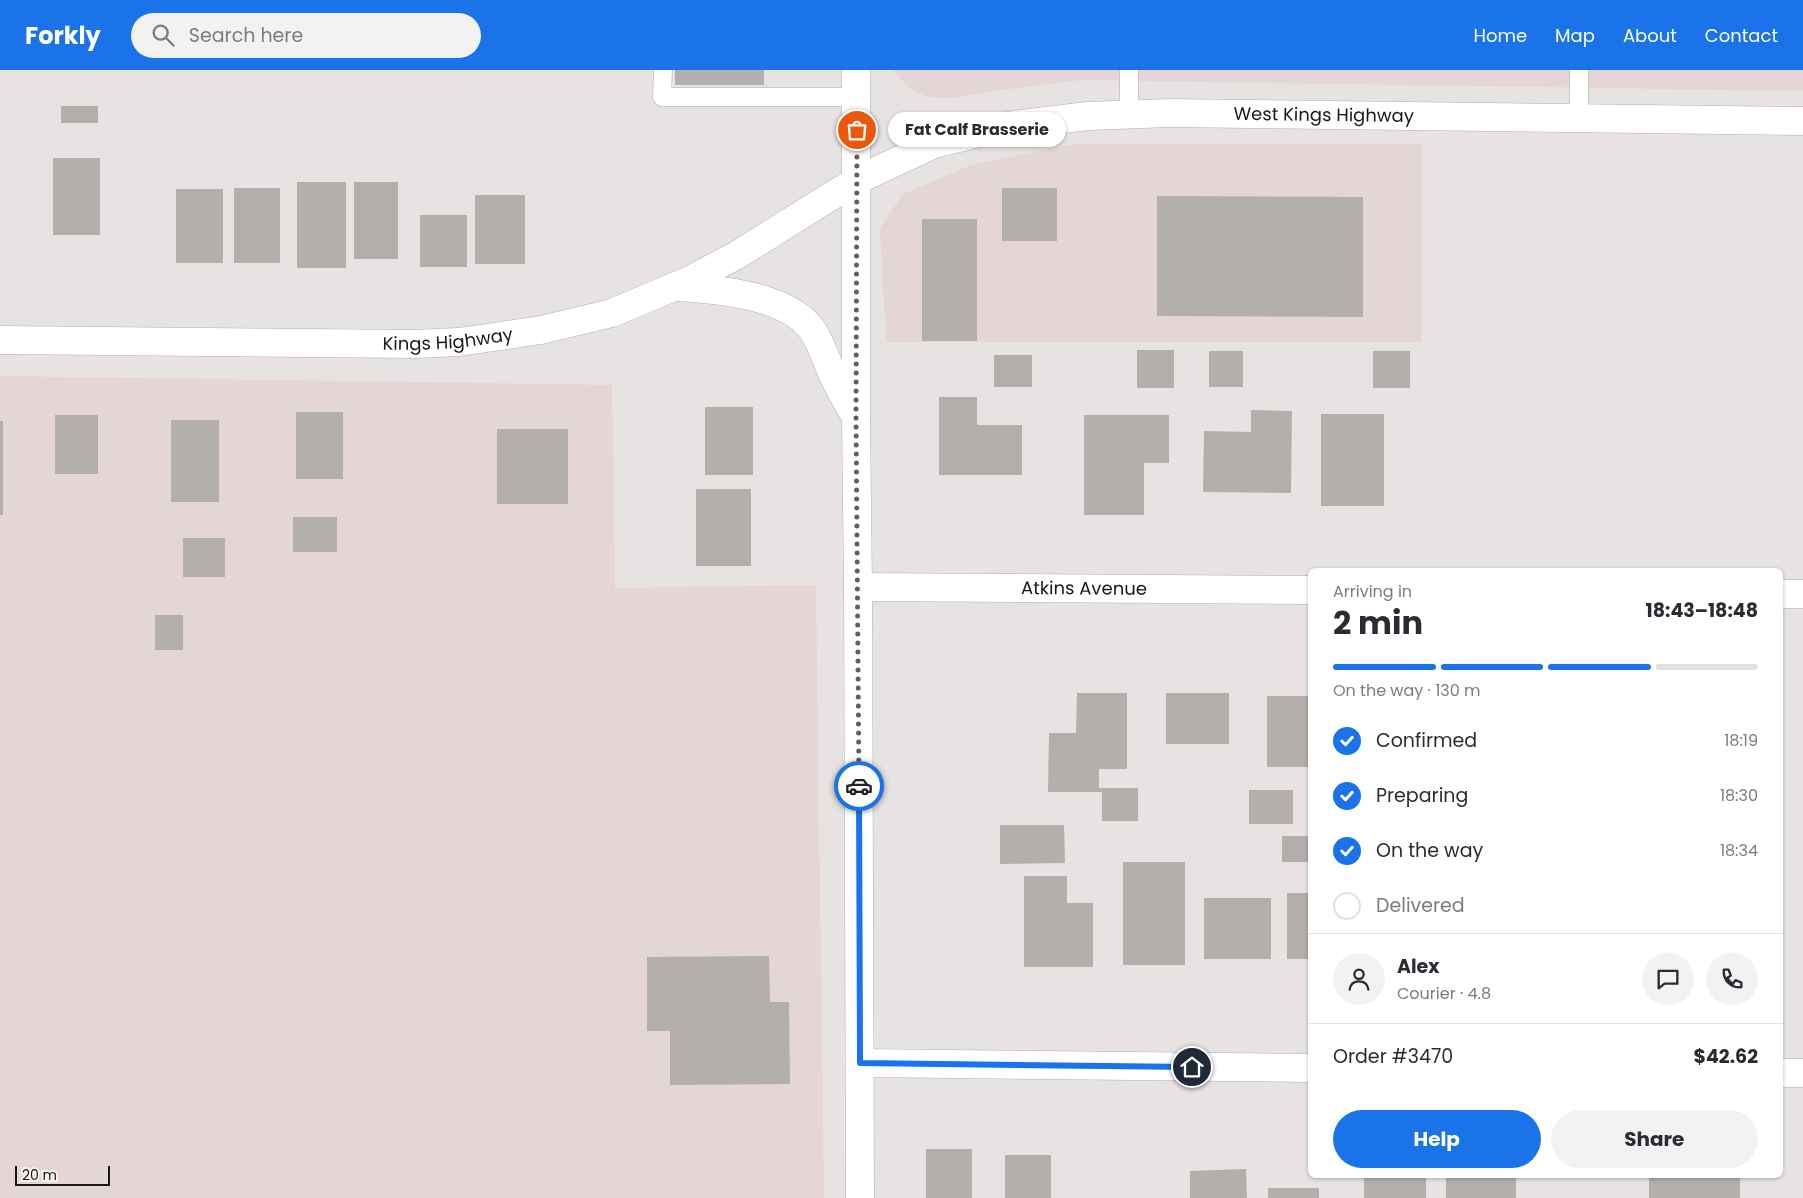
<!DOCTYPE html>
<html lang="en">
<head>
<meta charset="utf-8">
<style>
  :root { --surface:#fff; --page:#f2f2f3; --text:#2b2b33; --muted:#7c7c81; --line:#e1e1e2; --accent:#1a73e8 }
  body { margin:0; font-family:Poppins,sans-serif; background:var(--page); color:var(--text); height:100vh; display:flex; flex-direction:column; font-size:19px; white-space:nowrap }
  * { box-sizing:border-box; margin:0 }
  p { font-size:16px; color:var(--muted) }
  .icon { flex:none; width:28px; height:28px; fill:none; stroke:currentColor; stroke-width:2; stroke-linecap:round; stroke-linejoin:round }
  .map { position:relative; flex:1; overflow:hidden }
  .sheet { position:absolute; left:1308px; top:498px; width:475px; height:610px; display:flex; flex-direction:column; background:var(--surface); border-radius:8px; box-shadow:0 1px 4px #0004 }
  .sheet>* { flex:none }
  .scale { position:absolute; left:15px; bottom:12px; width:95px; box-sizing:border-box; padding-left:5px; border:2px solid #191818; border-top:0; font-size:14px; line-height:18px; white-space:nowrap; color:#191818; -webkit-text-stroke:4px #f5f1f0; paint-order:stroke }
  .pin { position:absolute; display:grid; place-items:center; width:42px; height:42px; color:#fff; margin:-21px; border:2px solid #fff; border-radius:50%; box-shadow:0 1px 5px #0007 }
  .courier { position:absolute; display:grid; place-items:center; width:50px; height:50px; margin:-25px; border:4px solid #1a73e8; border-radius:50%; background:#fff; color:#222; box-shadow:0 1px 6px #0007 }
  .bubble { position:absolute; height:35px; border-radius:18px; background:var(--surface); box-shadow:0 1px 4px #0004; font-size:16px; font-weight:700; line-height:35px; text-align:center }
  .head em { font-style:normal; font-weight:700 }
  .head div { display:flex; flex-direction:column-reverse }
  .head { display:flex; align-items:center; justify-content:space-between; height:85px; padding:0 25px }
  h1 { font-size:32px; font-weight:700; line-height:38px }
  .bar { display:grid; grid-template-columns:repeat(4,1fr); gap:8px 5px; align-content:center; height:60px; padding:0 25px }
  .bar i { height:6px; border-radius:4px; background:var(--line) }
  .bar .active { background:var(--accent) }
  .bar p { grid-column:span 4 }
  .line { display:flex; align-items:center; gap:12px; padding:0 25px; border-top:1px solid var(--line) }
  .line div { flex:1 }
  .round { display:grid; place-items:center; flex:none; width:52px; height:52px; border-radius:26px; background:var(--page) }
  ol { padding:0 25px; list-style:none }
  li { display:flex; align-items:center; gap:15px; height:55px }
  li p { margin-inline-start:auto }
  li .icon { padding:5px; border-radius:50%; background:var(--accent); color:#fff; stroke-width:4 }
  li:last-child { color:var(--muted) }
  li i { width:28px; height:28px; border:2px solid var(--line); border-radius:50% }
  .cta { display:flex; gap:10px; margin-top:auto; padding:10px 25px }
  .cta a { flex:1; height:58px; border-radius:30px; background:var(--accent); color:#fff; font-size:20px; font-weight:700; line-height:58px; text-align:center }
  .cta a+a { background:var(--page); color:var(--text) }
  header { display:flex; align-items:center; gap:30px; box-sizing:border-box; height:70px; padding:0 25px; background:var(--accent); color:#fff }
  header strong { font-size:24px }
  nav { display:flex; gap:28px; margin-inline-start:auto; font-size:18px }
  .search { width:350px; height:45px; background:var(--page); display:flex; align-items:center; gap:12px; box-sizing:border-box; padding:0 18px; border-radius:28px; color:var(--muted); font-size:19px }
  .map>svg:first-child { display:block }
  .built { fill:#e3d6d4 }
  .building { fill:#b2afad }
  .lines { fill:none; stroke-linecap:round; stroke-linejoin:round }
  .service-casing { stroke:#b3afaf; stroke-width:19 }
  .minor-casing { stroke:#b3afaf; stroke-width:29 }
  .tertiary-casing { stroke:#b3afaf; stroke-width:29 }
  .secondary-casing { stroke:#b3afaf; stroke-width:29 }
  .service { stroke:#fff; stroke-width:18 }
  .minor { stroke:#fff; stroke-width:28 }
  .tertiary { stroke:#fff; stroke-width:28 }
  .secondary { stroke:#fff; stroke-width:28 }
  .done { stroke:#615f5f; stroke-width:5; stroke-dasharray:0 9 }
  .route { stroke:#1a73e8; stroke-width:6 }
  .labels { text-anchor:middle; stroke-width:4; stroke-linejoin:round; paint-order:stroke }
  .street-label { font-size:18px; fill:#191818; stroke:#f5f1f0 }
</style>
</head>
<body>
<header>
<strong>Forkly</strong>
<div class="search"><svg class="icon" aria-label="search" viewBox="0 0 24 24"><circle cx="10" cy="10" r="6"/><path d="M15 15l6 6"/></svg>Search here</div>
<nav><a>Home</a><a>Map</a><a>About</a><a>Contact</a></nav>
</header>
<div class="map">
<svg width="1803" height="1128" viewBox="0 0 1803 1128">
  <rect width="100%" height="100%" fill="#e7e3e3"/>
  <!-- built -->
  <g class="built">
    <polygon points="893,0 1803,0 1803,21 1080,10 1008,19 954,28 942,28 925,26 910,18"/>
    <polygon points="1074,74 1422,74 1421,272 886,272 880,158 903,124 971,95"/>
    <polygon points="0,306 612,315 615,518 816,515 824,1128 0,1128"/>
  </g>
  <!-- building -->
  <g class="building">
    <rect x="675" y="0" width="89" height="15"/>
    <rect x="61" y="36" width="37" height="17"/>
    <rect x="53" y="88" width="47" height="77"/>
    <rect x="297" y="112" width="49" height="86"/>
    <rect x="354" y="112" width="44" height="77"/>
    <rect x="234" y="118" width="46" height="75"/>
    <rect x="1002" y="118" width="55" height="53"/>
    <rect x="176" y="119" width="47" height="74"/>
    <rect x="475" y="125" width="50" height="69"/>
    <polygon points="1157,126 1363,127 1363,247 1157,246"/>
    <rect x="420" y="145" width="47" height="52"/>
    <rect x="922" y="149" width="55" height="122"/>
    <rect x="1137" y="280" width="37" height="38"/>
    <rect x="1209" y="281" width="34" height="36"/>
    <rect x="1373" y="281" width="37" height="37"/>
    <rect x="994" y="285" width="38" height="32"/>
    <polygon points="939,327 977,327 977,355 1022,355 1022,405 939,405"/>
    <rect x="705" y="337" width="48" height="68"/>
    <polygon points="1251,340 1292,341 1291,423 1203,422 1204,361 1251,362"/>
    <rect x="296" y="342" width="47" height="67"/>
    <rect x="1321" y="344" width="63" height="92"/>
    <rect x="55" y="345" width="43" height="59"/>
    <polygon points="1084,345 1169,345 1169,393 1144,393 1144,445 1084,445"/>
    <rect x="171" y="350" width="48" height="82"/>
    <rect x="0" y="351" width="3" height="94"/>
    <rect x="497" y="359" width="71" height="75"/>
    <rect x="696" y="419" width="55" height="77"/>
    <rect x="293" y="447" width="44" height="35"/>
    <rect x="183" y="468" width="42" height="39"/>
    <rect x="155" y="545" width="28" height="35"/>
    <polygon points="1077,623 1127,623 1127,699 1099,699 1099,718 1138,718 1138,751 1102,751 1102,722 1048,722 1049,663 1076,663"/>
    <rect x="1166" y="623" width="63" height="51"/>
    <rect x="1267" y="626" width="43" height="71"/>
    <rect x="1249" y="720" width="44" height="34"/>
    <polygon points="1000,755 1064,755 1065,793 1000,794"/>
    <rect x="1282" y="766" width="28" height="26"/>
    <rect x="1123" y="792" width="62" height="103"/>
    <polygon points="1024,806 1067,806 1067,833 1093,833 1093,897 1024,897"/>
    <rect x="1287" y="823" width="23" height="66"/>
    <rect x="1204" y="828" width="67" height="61"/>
    <polygon points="769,886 770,932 789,932 790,1014 670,1015 670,961 647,961 647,887"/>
    <rect x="926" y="1079" width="46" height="49"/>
    <rect x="1005" y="1085" width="46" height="43"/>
    <polygon points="1246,1099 1247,1128 1190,1128 1190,1101"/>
    <rect x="1364" y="1105" width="62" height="23"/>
    <rect x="1446" y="1105" width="70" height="23"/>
    <rect x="1649" y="1105" width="91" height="23"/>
    <rect x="1268" y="1118" width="51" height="10"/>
  </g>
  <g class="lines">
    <!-- service casing -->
    <g class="service-casing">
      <g id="service">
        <polyline points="663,0 662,27 857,27"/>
        <polyline points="1129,0 1129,44"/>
        <polyline points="1579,48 1579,0"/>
      </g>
    </g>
    <!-- minor casing -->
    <g class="minor-casing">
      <g id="minor">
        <path id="s1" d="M858,517l452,3"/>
        <polyline points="1780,524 1803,524"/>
        <polyline points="860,993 1310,998"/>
        <polyline points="1780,1003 1803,1003"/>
      </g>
    </g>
    <!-- tertiary casing -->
    <g class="tertiary-casing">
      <polyline id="tertiary" points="856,0 856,347 858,517 860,1128"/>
    </g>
    <!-- secondary casing -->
    <g class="secondary-casing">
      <g id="secondary">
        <path d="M677,217c39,2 112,8 136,44 8,13 13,28 19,42 7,15 15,29 24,44"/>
        <path id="s2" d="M0,270l415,4 44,-2 82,-12 71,-17 76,-32 49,-26 120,-75 77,-36 79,-19 75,-9 81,-3 634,8"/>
      </g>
    </g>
    <!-- service -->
    <use href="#service" class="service"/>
    <!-- minor -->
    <use href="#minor" class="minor"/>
    <!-- tertiary -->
    <use href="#tertiary" class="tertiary"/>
    <!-- secondary -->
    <use href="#secondary" class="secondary"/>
  </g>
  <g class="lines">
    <!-- done -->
    <polyline class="done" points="857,60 856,347 859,716"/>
    <!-- route -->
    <polyline class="route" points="859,716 860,993 1192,997"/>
  </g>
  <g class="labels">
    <!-- street labels -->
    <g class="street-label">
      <text dy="6" stroke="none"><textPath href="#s2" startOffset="1372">West Kings Highway</textPath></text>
      <text dy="6" stroke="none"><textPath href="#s2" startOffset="448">Kings Highway</textPath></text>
      <text dy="6" stroke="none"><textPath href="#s1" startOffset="226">Atkins Avenue</textPath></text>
    </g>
  </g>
</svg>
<div class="scale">20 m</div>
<div class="pin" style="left:857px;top:60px;background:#ea580c"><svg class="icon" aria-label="bag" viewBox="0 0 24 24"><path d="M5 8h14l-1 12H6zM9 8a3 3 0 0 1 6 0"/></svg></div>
<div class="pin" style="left:1192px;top:997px;background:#1f2937"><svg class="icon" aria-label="home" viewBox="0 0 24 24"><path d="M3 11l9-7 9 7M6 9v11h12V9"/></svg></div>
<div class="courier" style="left:859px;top:716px"><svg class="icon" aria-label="car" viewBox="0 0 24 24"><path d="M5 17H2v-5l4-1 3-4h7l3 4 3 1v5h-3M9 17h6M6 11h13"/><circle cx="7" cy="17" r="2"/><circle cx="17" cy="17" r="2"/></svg></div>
<div class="bubble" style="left:888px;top:42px;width:178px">Fat Calf Brasserie</div>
<section class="sheet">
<div class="head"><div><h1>2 min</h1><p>Arriving in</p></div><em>18:43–18:48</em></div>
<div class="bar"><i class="active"></i><i class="active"></i><i class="active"></i><i></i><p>On the way · 130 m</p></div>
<ol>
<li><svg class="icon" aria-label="check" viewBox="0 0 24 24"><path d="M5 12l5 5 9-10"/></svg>Confirmed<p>18:19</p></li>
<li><svg class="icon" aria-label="check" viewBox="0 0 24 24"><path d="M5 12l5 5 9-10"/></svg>Preparing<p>18:30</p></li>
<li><svg class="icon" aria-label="check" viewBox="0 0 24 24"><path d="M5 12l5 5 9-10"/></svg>On the way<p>18:34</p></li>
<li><i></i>Delivered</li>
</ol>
<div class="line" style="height:90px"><a class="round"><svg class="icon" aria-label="person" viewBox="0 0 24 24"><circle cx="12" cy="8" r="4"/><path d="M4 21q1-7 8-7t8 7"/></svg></a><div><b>Alex</b><p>Courier · 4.8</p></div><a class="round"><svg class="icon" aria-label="chat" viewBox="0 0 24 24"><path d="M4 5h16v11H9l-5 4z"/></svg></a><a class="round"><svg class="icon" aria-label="phone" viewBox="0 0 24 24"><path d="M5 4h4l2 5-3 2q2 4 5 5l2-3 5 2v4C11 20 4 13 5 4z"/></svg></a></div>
<div class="line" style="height:65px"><div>Order #3470</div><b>$42.62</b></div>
<div class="cta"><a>Help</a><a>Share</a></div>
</section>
</div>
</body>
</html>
